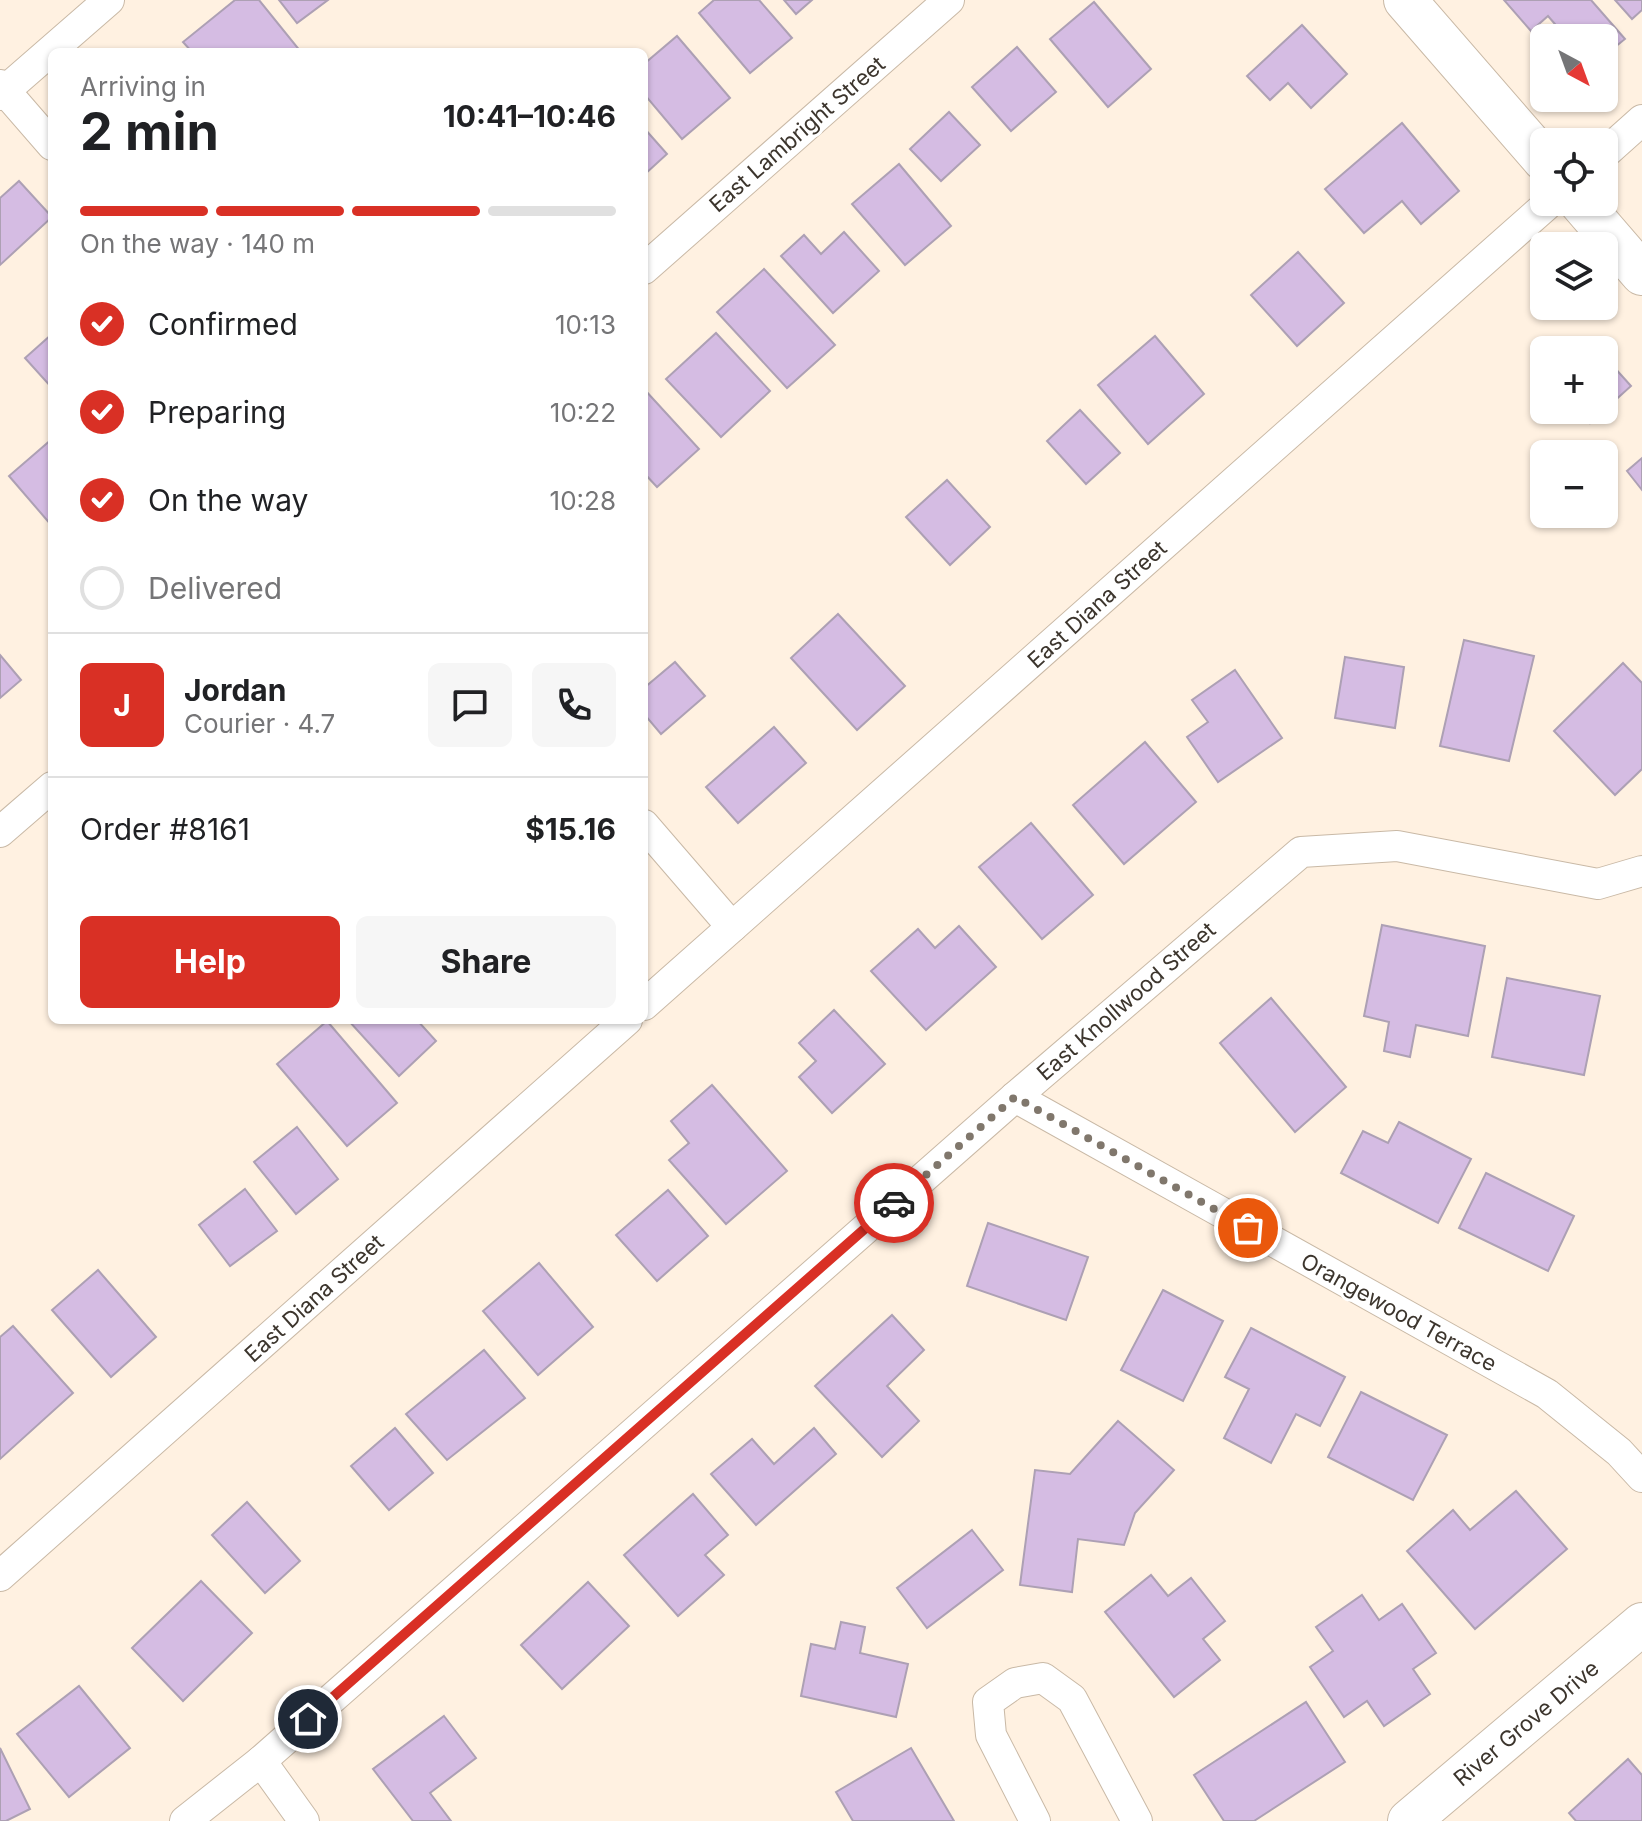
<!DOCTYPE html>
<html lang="en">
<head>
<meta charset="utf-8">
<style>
  :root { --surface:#fff; --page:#f6f6f6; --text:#202124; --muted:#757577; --line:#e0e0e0; --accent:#d93025 }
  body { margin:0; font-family:Inter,sans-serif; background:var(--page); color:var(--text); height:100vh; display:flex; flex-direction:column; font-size:30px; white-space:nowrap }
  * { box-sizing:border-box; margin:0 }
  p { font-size:26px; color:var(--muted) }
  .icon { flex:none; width:44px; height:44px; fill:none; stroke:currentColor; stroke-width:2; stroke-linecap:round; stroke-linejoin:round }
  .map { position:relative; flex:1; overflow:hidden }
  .side { position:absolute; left:48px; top:48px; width:600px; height:976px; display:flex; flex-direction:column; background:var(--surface); border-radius:12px; box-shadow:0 2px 6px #0004 }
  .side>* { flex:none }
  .needle { width:52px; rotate:139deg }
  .controls { position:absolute; left:1530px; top:24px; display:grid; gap:16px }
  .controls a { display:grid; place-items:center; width:88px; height:88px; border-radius:12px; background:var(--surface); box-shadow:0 2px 6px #0004; font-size:40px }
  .pin { position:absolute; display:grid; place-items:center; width:68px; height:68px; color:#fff; margin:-34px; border:4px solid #fff; border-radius:50%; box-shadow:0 2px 8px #0007 }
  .courier { position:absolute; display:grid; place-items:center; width:80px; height:80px; margin:-40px; border:6px solid #d93025; border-radius:50%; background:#fff; color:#222; box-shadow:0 2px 10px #0007 }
  .headline em { font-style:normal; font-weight:700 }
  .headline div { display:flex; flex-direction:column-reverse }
  .headline { display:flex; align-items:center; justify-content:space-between; height:136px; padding:0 32px }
  h1 { font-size:52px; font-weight:700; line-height:60px }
  .bar { display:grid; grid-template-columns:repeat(4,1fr); gap:12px 8px; align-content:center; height:96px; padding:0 32px }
  .bar i { height:10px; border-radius:6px; background:var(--line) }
  .bar .active { background:var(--accent) }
  .bar p { grid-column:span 4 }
  .line { display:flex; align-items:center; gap:20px; padding:0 32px; border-top:2px solid var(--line) }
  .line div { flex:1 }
  .round { display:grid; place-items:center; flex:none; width:84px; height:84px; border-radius:12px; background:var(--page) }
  ol { padding:0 32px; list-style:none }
  li { display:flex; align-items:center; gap:24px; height:88px }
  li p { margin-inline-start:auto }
  li .icon { padding:8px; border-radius:50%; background:var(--accent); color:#fff; stroke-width:4 }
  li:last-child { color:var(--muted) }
  li i { width:44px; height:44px; border:4px solid var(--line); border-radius:50% }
  .cta { display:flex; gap:16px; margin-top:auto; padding:16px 32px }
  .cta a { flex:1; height:92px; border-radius:12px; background:var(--accent); color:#fff; font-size:32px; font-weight:700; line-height:92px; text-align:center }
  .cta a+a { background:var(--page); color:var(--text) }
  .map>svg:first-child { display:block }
  .building { fill:#d5bce3; stroke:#ada0b4; stroke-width:2 }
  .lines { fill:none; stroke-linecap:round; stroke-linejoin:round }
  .street-casing { stroke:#c9b9a6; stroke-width:32 }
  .secondary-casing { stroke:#c9b9a6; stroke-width:44 }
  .street { stroke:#fff; stroke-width:30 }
  .secondary { stroke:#fff; stroke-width:42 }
  .done { stroke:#80776c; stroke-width:8; stroke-dasharray:0 14.4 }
  .route { stroke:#d93025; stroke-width:10 }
  .labels { text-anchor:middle; stroke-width:6; stroke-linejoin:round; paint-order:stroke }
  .street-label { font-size:22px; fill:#3c352d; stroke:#fff }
</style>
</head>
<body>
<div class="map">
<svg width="1642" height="1821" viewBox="0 0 1642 1821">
  <rect width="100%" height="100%" fill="#fff1e1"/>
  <!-- building -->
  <g class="building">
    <polygon points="235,0 259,0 301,52 192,52 183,42"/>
    <polygon points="279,0 328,0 297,23"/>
    <polygon points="714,0 759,0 792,38 750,73 699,13"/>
    <polygon points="784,0 812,0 796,14"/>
    <polygon points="1504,0 1591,0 1625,39 1604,56 1604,38 1567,38 1548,16 1531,31"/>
    <polygon points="1615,0 1642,0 1642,10 1632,19"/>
    <polygon points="1094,2 1151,69 1108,107 1050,39"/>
    <polygon points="1302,25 1347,74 1311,108 1288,83 1270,100 1247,76"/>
    <polygon points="677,36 730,98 682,139 644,94 644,64"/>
    <polygon points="1017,47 1056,92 1011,131 972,87"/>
    <polygon points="949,112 980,145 941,181 910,149"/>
    <polygon points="1402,123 1459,191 1421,224 1402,201 1364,233 1325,189"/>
    <polygon points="644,128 667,154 644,175"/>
    <polygon points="899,164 951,226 905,265 852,204"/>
    <polygon points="19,181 52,217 0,265 0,198"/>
    <polygon points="844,232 879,271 833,313 781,256 804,235 821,254"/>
    <polygon points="1298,252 1344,303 1297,346 1251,295"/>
    <polygon points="764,269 835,345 787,388 717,312"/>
    <polygon points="716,333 770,391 721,437 666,379"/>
    <polygon points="52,334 52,388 25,358"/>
    <polygon points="1155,336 1204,394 1148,444 1098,385"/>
    <polygon points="1590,340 1599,350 1578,350"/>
    <polygon points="1604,356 1631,386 1590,423 1579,410 1604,410"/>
    <polygon points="644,389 699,449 657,487 644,473"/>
    <polygon points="1080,410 1120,453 1086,484 1047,441"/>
    <polygon points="52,439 52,526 9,476"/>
    <polygon points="1642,458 1642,490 1627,471"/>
    <polygon points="947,480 990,527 950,565 906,517"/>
    <polygon points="838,614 905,686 857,730 791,658"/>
    <polygon points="1464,640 1534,656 1509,761 1440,746"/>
    <polygon points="0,655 21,680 0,698"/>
    <polygon points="1345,657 1404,667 1395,728 1335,718"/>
    <polygon points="675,662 705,696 661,734 644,714 644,688"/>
    <polygon points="1623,663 1642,683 1642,769 1615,795 1554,731"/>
    <polygon points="1235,670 1282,738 1218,782 1187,737 1208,722 1192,700"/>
    <polygon points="774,727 806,763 738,823 706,787"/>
    <polygon points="1145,742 1196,802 1124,864 1073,805"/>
    <polygon points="1031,823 1093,895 1042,939 979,867"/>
    <polygon points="1382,925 1485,946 1468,1036 1416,1025 1410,1057 1384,1051 1389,1022 1364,1016"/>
    <polygon points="959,926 996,967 926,1030 871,971 918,929 935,948"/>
    <polygon points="1507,978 1600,996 1584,1075 1492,1057"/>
    <polygon points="1271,998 1346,1087 1295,1132 1220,1043"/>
    <polygon points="834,1010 885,1064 832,1113 799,1077 816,1061 799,1043"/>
    <polygon points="348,1020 417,1020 436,1041 399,1076"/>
    <polygon points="327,1021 397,1103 347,1146 277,1064"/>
    <polygon points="712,1085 787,1171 726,1224 669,1160 689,1143 671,1121"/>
    <polygon points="1399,1122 1471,1159 1438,1223 1341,1173 1363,1131 1388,1143"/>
    <polygon points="297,1127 338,1179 296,1214 254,1162"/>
    <polygon points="1486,1173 1574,1216 1548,1271 1459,1228"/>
    <polygon points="245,1189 277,1231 230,1266 199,1225"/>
    <polygon points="668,1190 708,1236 657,1281 616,1235"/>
    <polygon points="988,1223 1088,1257 1066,1320 967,1286"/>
    <polygon points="539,1263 593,1327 538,1375 483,1311"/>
    <polygon points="98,1270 156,1337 111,1377 52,1310"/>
    <polygon points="1163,1290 1223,1321 1183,1401 1121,1370"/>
    <polygon points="892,1315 924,1350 887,1386 919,1421 882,1457 815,1386"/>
    <polygon points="13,1326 73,1393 0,1459 0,1337"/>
    <polygon points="1251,1328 1345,1377 1320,1426 1296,1414 1271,1463 1224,1438 1249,1389 1225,1377"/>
    <polygon points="484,1350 525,1398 447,1460 406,1414"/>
    <polygon points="1361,1392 1447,1435 1413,1500 1328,1457"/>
    <polygon points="1118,1421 1174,1470 1135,1513 1124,1545 1078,1539 1072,1592 1020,1585 1035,1470 1070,1474"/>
    <polygon points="395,1428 433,1473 389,1510 351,1466"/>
    <polygon points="814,1428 836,1454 756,1525 711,1474 752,1439 774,1464"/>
    <polygon points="1516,1491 1567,1549 1475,1629 1407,1551 1453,1510 1470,1530"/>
    <polygon points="693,1494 728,1535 705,1555 724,1575 678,1616 624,1555"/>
    <polygon points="247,1502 300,1561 265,1593 212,1535"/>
    <polygon points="972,1530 1003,1570 927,1628 897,1588"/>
    <polygon points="1151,1575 1168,1596 1191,1578 1225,1621 1203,1639 1220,1660 1174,1697 1105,1612"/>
    <polygon points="201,1581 252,1633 183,1701 132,1648"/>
    <polygon points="588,1582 629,1626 562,1689 521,1645"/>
    <polygon points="1362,1595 1379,1620 1402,1604 1436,1653 1413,1669 1430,1694 1384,1726 1367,1701 1344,1717 1310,1667 1333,1651 1316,1627"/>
    <polygon points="841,1622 865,1627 860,1653 908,1664 896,1717 801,1696 811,1644 835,1649"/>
    <polygon points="79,1686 130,1748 69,1797 17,1734"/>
    <polygon points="1306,1702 1345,1762 1254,1821 1224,1821 1194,1775"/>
    <polygon points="444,1716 476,1758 430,1793 451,1821 413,1821 373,1769"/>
    <polygon points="0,1748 30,1809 6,1821 0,1821"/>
    <polygon points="911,1748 954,1821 853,1821 836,1792"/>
    <polygon points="1628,1759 1642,1775 1642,1821 1576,1821 1569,1813"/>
  </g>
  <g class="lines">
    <!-- street casing -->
    <g class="street-casing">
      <g id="street">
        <polyline points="0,85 52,145"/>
        <polyline points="0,95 109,0"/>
        <polyline points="1604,154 1642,120"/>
        <polyline points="644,269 949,0"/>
        <polyline points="644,825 732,927"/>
        <polyline points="0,832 52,787"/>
        <polyline points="644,1005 1550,202"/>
        <polyline points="1015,1097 1547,1394 1619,1452 1642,1477"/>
        <polyline points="0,1576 627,1020"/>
        <polyline points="261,1761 304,1821"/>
        <polyline points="185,1821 261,1761 1015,1097 1301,852 1397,846 1598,884 1642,871"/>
        <polyline points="1035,1821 991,1735 988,1702 1015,1683 1043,1678 1072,1699 1137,1821"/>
      </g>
    </g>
    <!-- secondary casing -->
    <g class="secondary-casing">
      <g id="secondary">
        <polyline points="1405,0 1544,160"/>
        <polyline points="1580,202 1642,274"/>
        <polyline points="1409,1821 1642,1624"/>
      </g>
    </g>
    <!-- street -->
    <use href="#street" class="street"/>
    <!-- secondary -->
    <use href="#secondary" class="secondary"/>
  </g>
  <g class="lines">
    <!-- done -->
    <polyline class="done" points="894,1203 1015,1097 1248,1228"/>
    <!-- route -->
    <polyline class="route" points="308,1719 894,1203"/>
  </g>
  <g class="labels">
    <!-- street labels -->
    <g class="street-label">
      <text transform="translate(797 134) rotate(-41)" y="8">East Lambright Street</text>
      <text transform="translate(1097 604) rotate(-42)" y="8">East Diana Street</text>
      <text transform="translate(1126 1001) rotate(-41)" y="8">East Knollwood Street</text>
      <text transform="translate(314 1298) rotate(-42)" y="8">East Diana Street</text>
      <text transform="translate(1399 1312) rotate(29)" y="8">Orangewood Terrace</text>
      <text transform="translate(1526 1723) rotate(-40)" y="8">River Grove Drive</text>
    </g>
  </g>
</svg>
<div class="controls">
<a><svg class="needle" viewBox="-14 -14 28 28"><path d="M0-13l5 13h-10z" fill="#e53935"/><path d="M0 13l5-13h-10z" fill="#757577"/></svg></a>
<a><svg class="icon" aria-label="locate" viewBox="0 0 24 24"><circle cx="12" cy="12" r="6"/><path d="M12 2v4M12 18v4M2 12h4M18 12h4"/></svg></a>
<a><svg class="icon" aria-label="layers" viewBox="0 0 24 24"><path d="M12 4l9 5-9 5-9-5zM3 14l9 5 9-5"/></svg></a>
<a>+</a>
<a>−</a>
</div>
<div class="pin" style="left:1248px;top:1228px;background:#ea580c"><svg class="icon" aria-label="bag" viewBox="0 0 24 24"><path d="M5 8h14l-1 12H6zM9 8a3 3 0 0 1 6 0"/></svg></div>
<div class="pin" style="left:308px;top:1719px;background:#1f2937"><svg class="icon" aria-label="home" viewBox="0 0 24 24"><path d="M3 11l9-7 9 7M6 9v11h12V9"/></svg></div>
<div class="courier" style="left:894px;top:1203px"><svg class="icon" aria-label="car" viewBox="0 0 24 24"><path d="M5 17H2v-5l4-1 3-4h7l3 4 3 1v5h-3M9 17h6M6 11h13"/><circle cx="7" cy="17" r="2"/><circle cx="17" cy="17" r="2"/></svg></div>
<section class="side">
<div class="headline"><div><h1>2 min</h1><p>Arriving in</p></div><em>10:41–10:46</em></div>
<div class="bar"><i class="active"></i><i class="active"></i><i class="active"></i><i></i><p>On the way · 140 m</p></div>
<ol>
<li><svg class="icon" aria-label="check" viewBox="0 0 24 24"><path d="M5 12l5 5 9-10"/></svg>Confirmed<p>10:13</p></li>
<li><svg class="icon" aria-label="check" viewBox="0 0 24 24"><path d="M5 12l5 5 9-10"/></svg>Preparing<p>10:22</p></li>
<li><svg class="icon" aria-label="check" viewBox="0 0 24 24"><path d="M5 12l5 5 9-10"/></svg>On the way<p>10:28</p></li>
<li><i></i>Delivered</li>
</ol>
<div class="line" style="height:144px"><b class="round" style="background:var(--accent);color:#fff">J</b><div><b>Jordan</b><p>Courier · 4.7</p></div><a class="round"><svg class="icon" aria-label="chat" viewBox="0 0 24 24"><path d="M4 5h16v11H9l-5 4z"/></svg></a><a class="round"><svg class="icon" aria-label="phone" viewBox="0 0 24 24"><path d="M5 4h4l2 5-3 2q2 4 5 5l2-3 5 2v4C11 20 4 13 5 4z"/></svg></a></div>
<div class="line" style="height:104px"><div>Order #8161</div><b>$15.16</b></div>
<div class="cta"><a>Help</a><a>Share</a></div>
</section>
</div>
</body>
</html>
